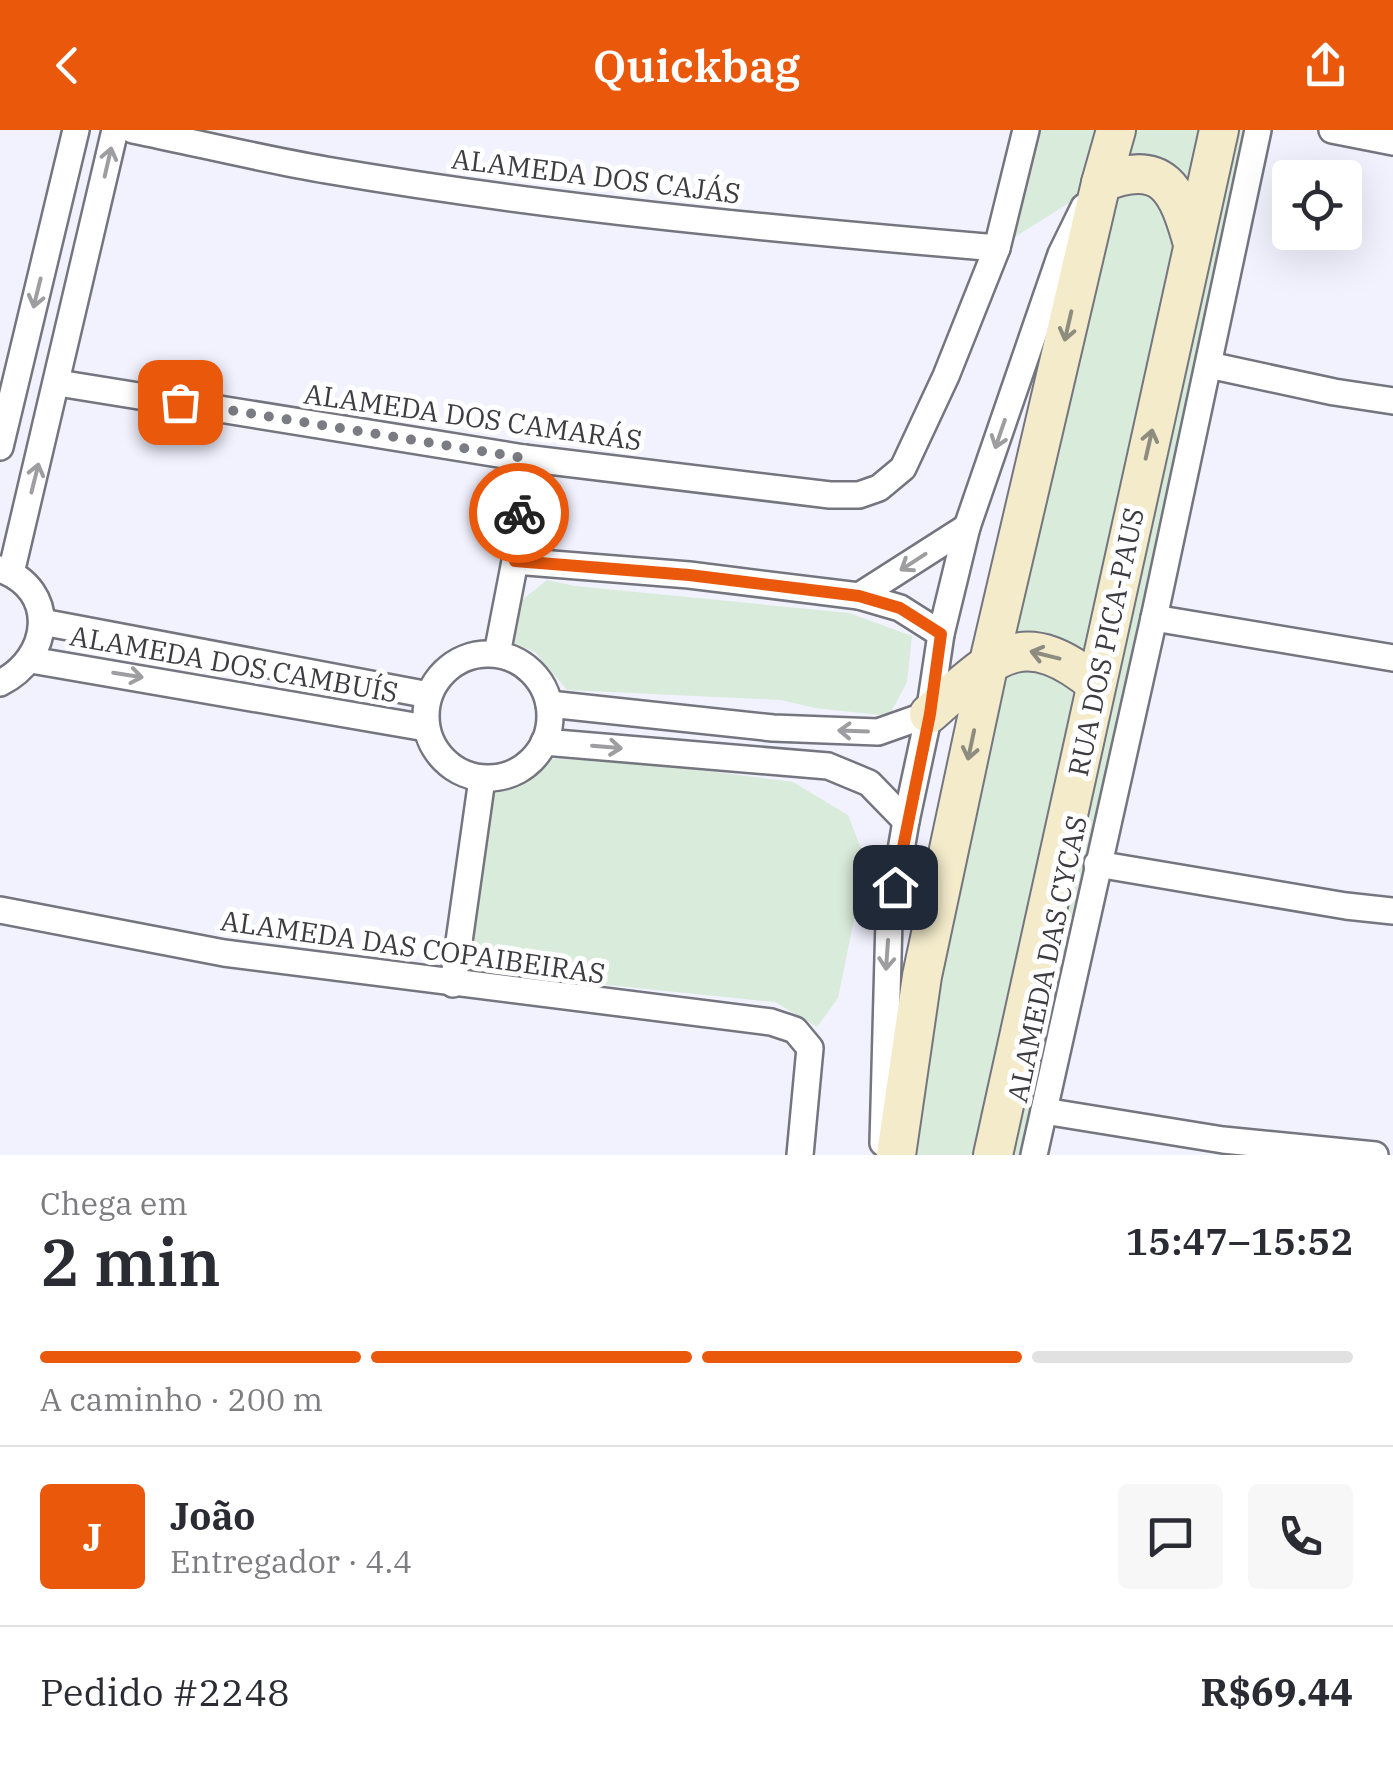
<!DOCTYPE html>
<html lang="pt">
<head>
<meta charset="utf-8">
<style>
  :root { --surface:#fff; --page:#f7f7f7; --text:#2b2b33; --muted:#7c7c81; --line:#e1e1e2; --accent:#ea580c }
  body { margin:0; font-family:"IBM Plex Serif",serif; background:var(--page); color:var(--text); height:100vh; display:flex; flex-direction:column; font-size:38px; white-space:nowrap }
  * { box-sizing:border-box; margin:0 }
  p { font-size:32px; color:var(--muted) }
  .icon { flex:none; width:55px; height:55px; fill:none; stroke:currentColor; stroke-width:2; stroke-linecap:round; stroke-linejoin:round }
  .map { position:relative; height:1025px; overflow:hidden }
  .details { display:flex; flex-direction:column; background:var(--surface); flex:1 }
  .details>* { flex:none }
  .buttons { position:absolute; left:1272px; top:30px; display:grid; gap:20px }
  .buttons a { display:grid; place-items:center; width:90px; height:90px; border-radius:10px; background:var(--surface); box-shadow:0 10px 40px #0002; font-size:50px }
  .pin { position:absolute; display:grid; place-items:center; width:85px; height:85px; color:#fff; margin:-42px; border-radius:20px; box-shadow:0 5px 15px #0006 }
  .courier { position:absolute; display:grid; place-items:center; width:100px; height:100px; margin:-50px; border:8px solid #ea580c; border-radius:50%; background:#fff; color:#222; box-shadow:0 2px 12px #0007 }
  .headline em { font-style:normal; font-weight:600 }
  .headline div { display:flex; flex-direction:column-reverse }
  .headline { display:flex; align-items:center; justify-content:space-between; height:170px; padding:0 40px }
  h1 { font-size:65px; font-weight:600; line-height:75px }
  .bar { display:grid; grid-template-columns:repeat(4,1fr); gap:15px 10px; align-content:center; height:120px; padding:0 40px }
  .bar i { height:12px; border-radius:8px; background:var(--line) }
  .bar .current { background:var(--accent) }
  .bar p { grid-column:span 4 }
  .line { display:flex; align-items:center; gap:25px; padding:0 40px; border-top:2px solid var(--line) }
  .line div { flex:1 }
  .round { display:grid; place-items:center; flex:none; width:105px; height:105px; border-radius:10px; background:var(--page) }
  header { display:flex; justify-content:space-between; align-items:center; height:130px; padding:0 40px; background:var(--accent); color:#fff; font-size:45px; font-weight:600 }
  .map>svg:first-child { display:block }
  .green { fill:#d9ebda }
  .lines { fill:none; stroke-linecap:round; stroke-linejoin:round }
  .street-casing { stroke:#74757f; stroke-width:30 }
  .secondary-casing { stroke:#74757f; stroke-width:42 }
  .street { stroke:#fff; stroke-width:25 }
  .secondary { stroke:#f3ebca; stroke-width:38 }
  .oneway { stroke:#9e9ea0 }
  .oneway2 { stroke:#8e8b7f }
  .done { stroke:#7b7c83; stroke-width:10; stroke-dasharray:0 18 }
  .route { stroke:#ea580c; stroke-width:12 }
  .labels { text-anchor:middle; stroke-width:10; stroke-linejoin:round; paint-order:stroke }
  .street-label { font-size:28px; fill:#3c3c41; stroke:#fff }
</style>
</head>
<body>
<header><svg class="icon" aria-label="back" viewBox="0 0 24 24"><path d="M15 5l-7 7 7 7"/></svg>Quickbag<svg class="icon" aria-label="share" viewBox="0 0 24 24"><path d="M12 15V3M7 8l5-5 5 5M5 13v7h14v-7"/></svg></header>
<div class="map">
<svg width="1393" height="1025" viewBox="0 0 1393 1025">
  <rect width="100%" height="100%" fill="#f1f2fe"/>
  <!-- green -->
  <g class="green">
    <polygon points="1026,0 1219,0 1194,116 1172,57 1101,53 997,118"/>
    <polygon points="1225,0 1248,0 1020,1025 996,1025"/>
    <polygon points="1133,52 1154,66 1182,112 1088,533 1006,515 1109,71"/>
    <polygon points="547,450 575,456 849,483 912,506 907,552 889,586 815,578 781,570 567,560 535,522 514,514 522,470"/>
    <polygon points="1041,533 1085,560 978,1025 906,1025 1001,544"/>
    <polygon points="551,629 630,631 793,652 848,685 866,731 838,868 817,897 775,872 470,841 492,661 517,652"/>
  </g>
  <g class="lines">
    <!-- street casing -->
    <g class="street-casing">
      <g id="street">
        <path d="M133,0c64,13 129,29 193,40 222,38 447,59 671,78"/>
        <polyline points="1332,0 1393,12"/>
        <polyline points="1209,235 1334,262 1393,271"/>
        <polyline points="58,253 524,328 830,365 859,365 879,358 903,338 946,246 997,118 1026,0"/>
        <polyline points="0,317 76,0"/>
        <polyline points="515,431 689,445 859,466 900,478 941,504"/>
        <path d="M0,439c59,21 51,89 0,114"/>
        <polyline points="11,443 115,0"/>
        <polyline points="859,466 967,397"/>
        <polyline points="1154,488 1393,528"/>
        <polyline points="42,492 429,565"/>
        <circle cx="488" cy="586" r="62"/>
        <polyline points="497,524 515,431 524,328"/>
        <polyline points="31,530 426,598"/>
        <polyline points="549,574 773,598 878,602 929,584"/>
        <polyline points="544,612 828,636 869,653 906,691"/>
        <polyline points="1097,734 1346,776 1393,781"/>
        <polyline points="0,780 224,823 771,892 795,900 810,918 800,1025"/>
        <polyline points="453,854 482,649"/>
        <polyline points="1044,981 1223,1010 1375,1025"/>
        <polyline points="883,1013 889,790 906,691 929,584 941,504 967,397 1061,124 1084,77"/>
        <polyline points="1034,1025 1154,488 1258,0"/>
      </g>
    </g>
    <!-- secondary casing -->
    <g class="secondary-casing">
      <g id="secondary">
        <path d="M1101,53c63,-26 77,7 92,61"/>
        <path d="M929,584c62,-54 91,-93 167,-30"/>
        <polyline points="896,1025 922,846 989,532 1101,53 1116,0"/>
        <polyline points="993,1025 1219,0"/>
      </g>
    </g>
    <!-- street -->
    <use href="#street" class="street"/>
    <!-- secondary -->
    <use href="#secondary" class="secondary"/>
  </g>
  <!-- one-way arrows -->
  <defs><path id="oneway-shaft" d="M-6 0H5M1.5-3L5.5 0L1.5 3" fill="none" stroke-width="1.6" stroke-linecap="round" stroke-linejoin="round" transform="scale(2.5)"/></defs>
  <g class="oneway">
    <use href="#oneway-shaft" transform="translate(108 32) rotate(-77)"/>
    <use href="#oneway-shaft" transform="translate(37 163) rotate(104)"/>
    <use href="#oneway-shaft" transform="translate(1000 304) rotate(109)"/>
    <use href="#oneway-shaft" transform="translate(35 348) rotate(-76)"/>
    <use href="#oneway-shaft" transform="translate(913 432) rotate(147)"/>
    <use href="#oneway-shaft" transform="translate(128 545) rotate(9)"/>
    <use href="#oneway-shaft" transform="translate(853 601) rotate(-178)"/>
    <use href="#oneway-shaft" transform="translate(607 617) rotate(5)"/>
    <use href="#oneway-shaft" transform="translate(887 825) rotate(94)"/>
  </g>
  <g class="oneway2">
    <use href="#oneway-shaft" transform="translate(1068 196) rotate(103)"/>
    <use href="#oneway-shaft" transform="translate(1149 314) rotate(-77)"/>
    <use href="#oneway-shaft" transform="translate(1045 525) rotate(-166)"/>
    <use href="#oneway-shaft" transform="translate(971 615) rotate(102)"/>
  </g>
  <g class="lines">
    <!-- done -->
    <polyline class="done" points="180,272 524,328 519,383"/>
    <!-- route -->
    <polyline class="route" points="519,383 515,431 689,445 859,466 900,478 941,504 930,584 895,757"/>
  </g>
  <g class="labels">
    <!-- street labels -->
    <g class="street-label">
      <text transform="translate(596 46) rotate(7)" y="10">ALAMEDA DOS CAJÁS</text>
      <text transform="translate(473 287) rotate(8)" y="10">ALAMEDA DOS CAMARÁS</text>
      <text transform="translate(1106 512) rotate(-78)" y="10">RUA DOS PICA-PAUS</text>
      <text transform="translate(234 534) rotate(10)" y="10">ALAMEDA DOS CAMBUÍS</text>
      <text transform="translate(413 817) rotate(8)" y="10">ALAMEDA DAS COPAIBEIRAS</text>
      <text transform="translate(1047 829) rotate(-78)" y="10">ALAMEDA DAS CYCAS</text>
    </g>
  </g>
</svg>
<div class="buttons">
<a><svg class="icon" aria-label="locate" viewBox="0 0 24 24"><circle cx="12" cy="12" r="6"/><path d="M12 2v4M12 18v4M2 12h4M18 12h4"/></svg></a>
</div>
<div class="pin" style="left:180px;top:272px;background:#ea580c"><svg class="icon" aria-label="bag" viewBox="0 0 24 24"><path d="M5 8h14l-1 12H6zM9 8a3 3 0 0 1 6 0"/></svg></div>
<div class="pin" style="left:895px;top:757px;background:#1f2937"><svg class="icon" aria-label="home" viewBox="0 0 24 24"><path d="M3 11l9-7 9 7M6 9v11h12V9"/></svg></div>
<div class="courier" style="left:519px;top:383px"><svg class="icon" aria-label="bike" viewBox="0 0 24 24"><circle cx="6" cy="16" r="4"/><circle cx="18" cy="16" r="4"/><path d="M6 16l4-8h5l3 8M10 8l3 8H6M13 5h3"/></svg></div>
</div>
<section class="details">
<div class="headline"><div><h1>2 min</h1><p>Chega em</p></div><em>15:47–15:52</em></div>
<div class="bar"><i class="current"></i><i class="current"></i><i class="current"></i><i></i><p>A caminho · 200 m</p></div>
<div class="line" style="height:180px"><b class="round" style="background:var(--accent);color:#fff">J</b><div><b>João</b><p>Entregador · 4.4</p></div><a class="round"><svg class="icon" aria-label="chat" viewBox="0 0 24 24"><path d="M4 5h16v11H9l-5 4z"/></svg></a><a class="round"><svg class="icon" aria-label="phone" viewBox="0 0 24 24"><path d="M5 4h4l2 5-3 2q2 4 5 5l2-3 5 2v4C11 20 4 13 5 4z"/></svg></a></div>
<div class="line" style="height:130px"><div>Pedido #2248</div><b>R$69.44</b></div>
</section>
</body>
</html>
